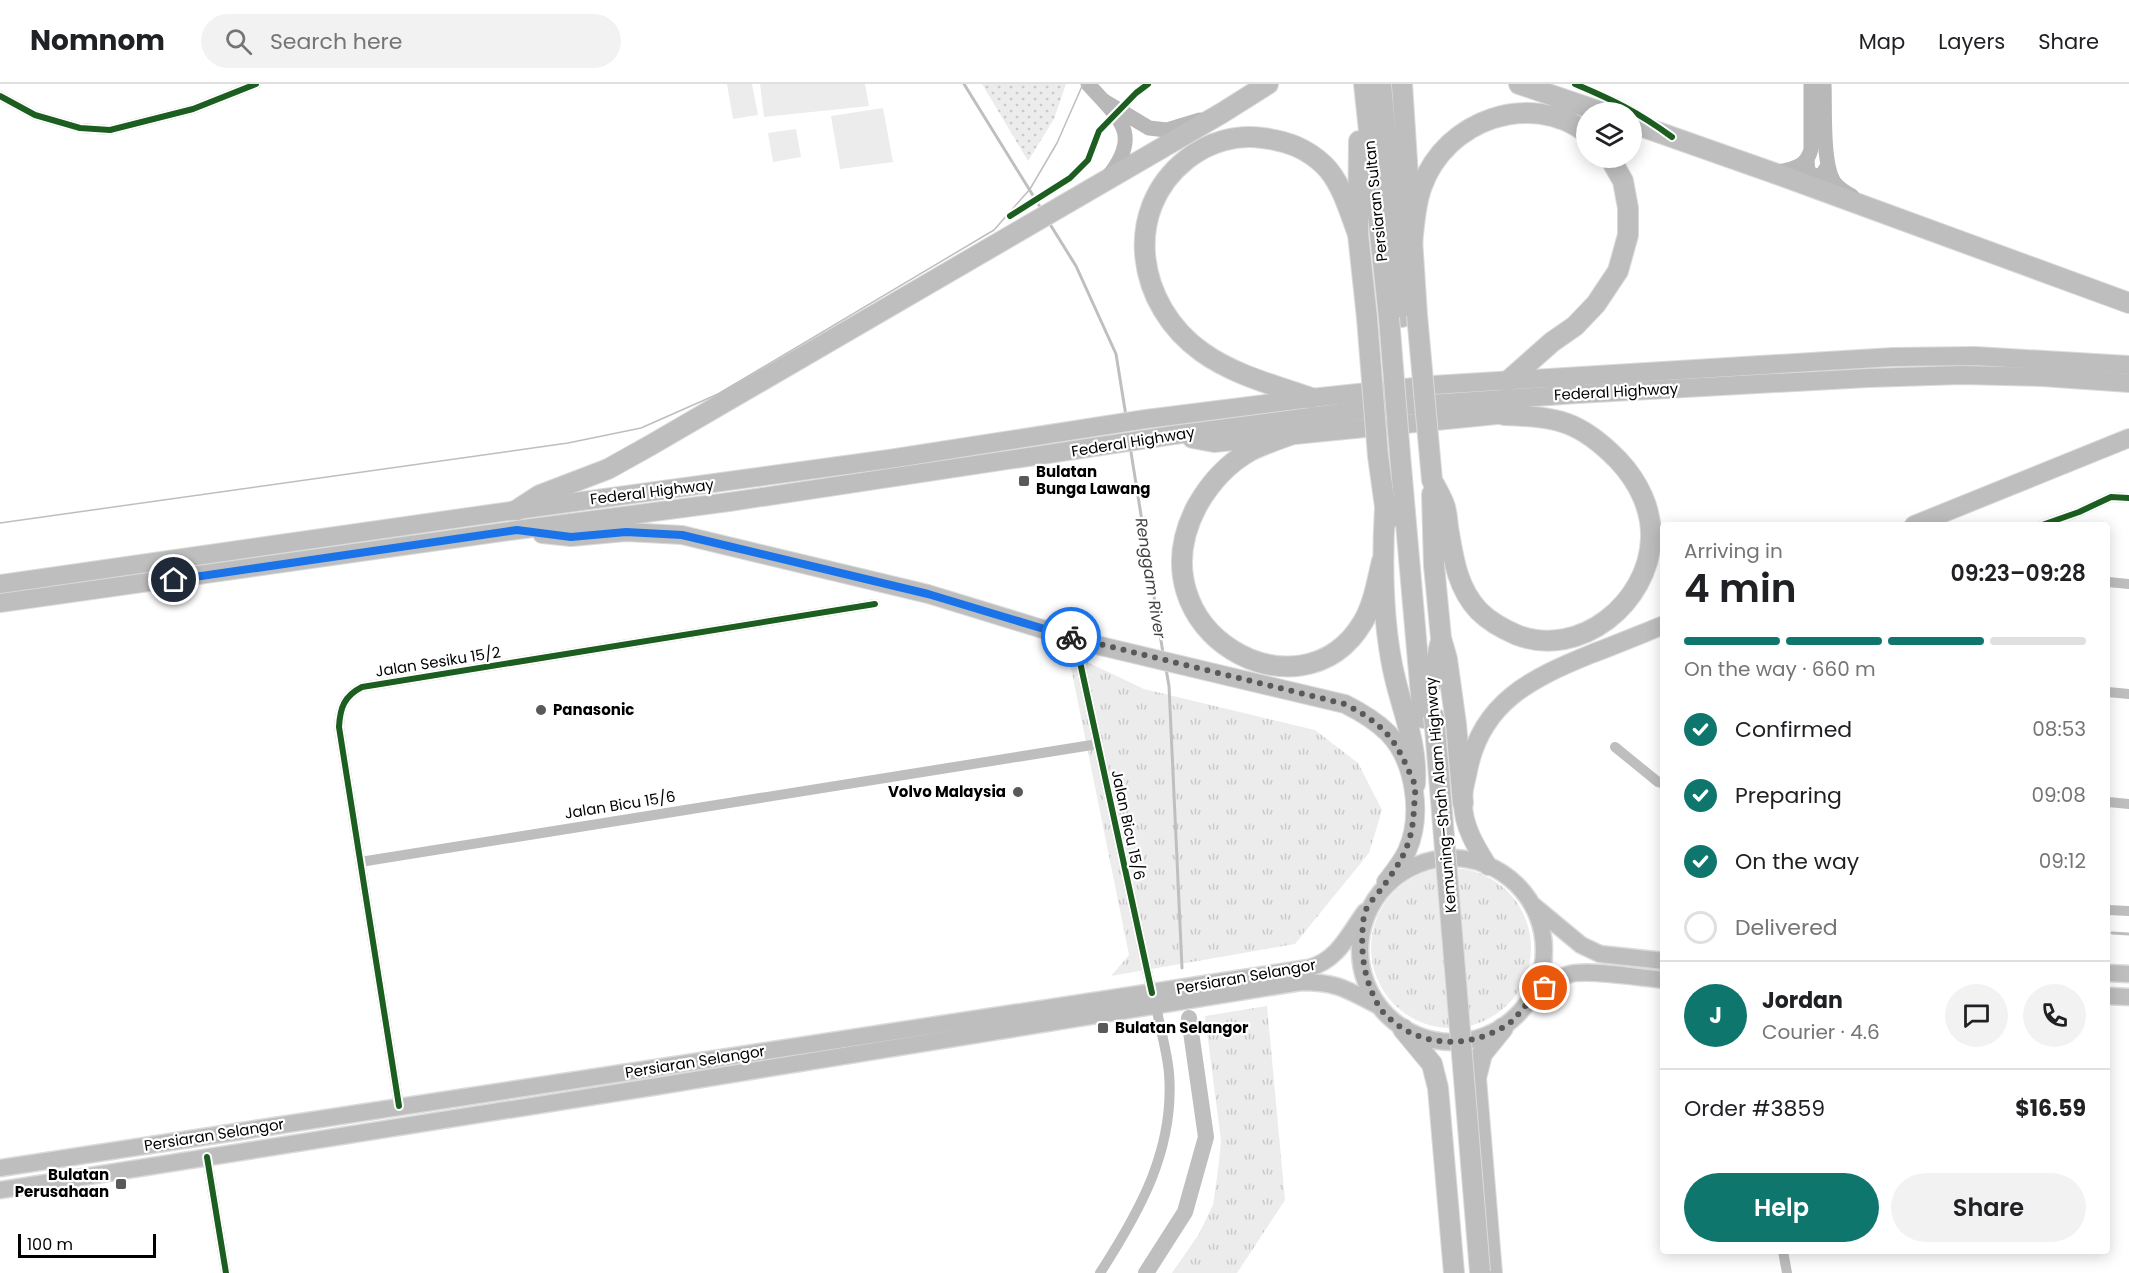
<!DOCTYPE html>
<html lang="en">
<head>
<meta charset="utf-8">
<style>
  :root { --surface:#fff; --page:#f2f2f2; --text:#202124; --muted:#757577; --line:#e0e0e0; --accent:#0f766e }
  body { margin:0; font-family:Poppins,sans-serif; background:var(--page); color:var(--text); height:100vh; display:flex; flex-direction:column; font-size:22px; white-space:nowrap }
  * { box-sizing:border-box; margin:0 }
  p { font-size:20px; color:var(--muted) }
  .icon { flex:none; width:33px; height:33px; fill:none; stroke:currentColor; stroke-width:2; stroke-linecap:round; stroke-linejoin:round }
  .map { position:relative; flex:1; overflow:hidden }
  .sheet { position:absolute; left:1660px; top:438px; width:450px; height:732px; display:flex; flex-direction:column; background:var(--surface); border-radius:6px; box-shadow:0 3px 15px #0003 }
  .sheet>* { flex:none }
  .controls { position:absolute; left:1576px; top:18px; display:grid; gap:12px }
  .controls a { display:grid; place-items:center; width:66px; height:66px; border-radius:50%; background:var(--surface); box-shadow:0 3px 15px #0003; font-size:30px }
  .scale { position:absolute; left:18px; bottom:15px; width:138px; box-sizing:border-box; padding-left:6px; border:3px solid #000; border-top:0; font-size:16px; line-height:21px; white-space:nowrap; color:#000; -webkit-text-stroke:4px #fff; paint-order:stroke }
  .pin { position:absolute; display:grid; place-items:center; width:51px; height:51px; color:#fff; margin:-26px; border:3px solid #fff; border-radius:50%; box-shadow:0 2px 6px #0007 }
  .courier { position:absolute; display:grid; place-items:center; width:60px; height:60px; margin:-30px; border:4px solid #1a73e8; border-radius:50%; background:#fff; color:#222; box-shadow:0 2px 8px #0007 }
  .headline em { font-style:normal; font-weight:600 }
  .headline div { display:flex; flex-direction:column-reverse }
  .headline { display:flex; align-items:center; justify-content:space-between; height:102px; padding:0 24px }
  h1 { font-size:39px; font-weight:600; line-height:45px }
  .bar { display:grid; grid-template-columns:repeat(4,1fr); gap:9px 6px; align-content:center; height:72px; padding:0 24px }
  .bar i { height:8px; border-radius:4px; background:var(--line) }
  .bar .active { background:var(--accent) }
  .bar p { grid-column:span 4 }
  .line { display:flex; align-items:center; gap:15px; padding:0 24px; border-top:2px solid var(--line) }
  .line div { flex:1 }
  .round { display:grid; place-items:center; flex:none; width:63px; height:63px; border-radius:32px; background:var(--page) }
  ol { padding:0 24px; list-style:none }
  li { display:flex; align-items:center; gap:18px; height:66px }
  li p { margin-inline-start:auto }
  li .icon { padding:6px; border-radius:50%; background:var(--accent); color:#fff; stroke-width:4 }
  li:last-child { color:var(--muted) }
  li i { width:33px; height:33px; border:3px solid var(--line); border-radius:50% }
  .action { display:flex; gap:12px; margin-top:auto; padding:12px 24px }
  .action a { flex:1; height:69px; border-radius:36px; background:var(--accent); color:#fff; font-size:24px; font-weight:600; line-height:69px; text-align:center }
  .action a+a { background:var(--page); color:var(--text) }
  header { display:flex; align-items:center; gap:36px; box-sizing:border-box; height:84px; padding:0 30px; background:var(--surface); border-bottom:2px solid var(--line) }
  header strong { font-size:28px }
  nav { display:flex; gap:33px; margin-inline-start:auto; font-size:21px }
  .search { width:420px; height:54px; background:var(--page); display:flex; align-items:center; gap:15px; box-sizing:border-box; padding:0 21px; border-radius:33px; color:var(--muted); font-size:22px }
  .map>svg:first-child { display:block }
  .grass { fill:url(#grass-tufts) }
  .park { fill:url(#park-dots) }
  .pitch { fill:#ececec }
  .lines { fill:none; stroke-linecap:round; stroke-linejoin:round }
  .stream { stroke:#bfbfbf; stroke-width:3 }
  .river { stroke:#bfbfbf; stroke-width:16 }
  .primary-casing { stroke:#dbdbdb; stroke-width:19 }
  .trunk-casing { stroke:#dbdbdb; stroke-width:20 }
  .motorway-casing { stroke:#dbdbdb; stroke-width:22 }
  .minor { stroke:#bebebe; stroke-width:10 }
  .secondary { stroke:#b8b8b8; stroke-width:15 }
  .primary { stroke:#bebebe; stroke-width:16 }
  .trunk { stroke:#bebebe; stroke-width:18 }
  .motorway { stroke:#bebebe; stroke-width:20 }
  .tram { stroke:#bebebe; stroke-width:1.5 }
  .motorway-bridge-casing { stroke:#dbdbdb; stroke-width:22; stroke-linecap:butt }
  .motorway-bridge { stroke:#bebebe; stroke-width:20 }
  .cycleway-casing { stroke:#fff; stroke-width:10 }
  .cycleway { stroke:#1b5e20; stroke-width:6 }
  .done { stroke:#595959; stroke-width:6; stroke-dasharray:0 10.8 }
  .route { stroke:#1a73e8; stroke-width:8 }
  .poi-dot { fill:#595959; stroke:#fff; stroke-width:2 }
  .labels { text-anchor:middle; stroke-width:4.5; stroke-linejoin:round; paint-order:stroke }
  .street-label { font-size:15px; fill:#000; stroke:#fff }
  .poi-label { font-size:15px; font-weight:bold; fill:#000; stroke:#fff; text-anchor:start }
  .water-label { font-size:16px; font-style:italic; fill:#444; stroke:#fff }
</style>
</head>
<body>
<header>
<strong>Nomnom</strong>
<div class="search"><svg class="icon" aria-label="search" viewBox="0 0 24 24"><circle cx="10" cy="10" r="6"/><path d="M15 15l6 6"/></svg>Search here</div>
<nav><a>Map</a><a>Layers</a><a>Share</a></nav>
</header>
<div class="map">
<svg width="2129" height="1189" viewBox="0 0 2129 1189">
  <defs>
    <pattern id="grass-tufts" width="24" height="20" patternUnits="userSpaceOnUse" patternTransform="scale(1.5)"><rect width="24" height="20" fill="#ececec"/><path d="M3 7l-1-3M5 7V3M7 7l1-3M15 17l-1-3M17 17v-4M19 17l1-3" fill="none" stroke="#c9c9c9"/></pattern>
    <pattern id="park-dots" width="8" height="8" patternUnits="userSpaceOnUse" patternTransform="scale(1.5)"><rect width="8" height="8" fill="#ececec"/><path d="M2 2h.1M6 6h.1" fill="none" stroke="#c9c9c9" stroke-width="1.8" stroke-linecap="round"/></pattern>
  </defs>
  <rect width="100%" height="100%" fill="#fff"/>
  <!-- grass -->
  <g class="grass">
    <polygon points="1068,569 1144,605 1315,646 1358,679 1382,726 1369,769 1295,860 1111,892 1129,871"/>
    <circle cx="1451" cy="864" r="80"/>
    <polygon points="1267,922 1285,1116 1237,1189 1172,1189 1199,1150 1213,1121 1218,1086 1221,1057 1205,932"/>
  </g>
  <!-- park -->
  <polygon class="park" points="982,0 1066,0 1054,35 1028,77"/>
  <!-- pitch -->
  <g class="pitch">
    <polygon points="727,0 752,0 758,31 733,35"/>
    <polygon points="760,0 865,0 869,22 764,33"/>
    <polygon points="883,24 893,78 840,85 831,32"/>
    <polygon points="796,45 801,73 773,78 768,49"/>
  </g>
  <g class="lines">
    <!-- stream -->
    <g class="stream">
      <polyline points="964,0 1042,126"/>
      <polyline points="1048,137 1076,182 1116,270 1126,332"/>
      <polyline points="1130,362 1163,569"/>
      <polyline points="1166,585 1169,602 1182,884"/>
      <polyline points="2112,849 2129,850"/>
    </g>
    <!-- river -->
    <polyline class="river" points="1146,1189 1185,1128 1206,1053 1189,934"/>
    <!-- primary casing -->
    <g class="primary-casing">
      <g id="primary">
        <circle cx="1452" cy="866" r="92"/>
        <polyline points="1534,822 1581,861 1600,870 1664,877"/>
        <polyline points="2108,889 2129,890"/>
        <polyline points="2108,912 2129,913"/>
        <path d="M1532,916c11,-10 24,-22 38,-26 19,-5 72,4 94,6"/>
        <path d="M0,1084l1309,-200c29,-8 39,-33 56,-56"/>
        <path d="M0,1106l646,-102 655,-106c36,0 45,7 76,23"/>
      </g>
    </g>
    <!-- trunk casing -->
    <g class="trunk-casing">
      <g id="trunk">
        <polyline points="1192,355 1214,359 1517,329"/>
        <polyline points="1914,441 2129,354"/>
        <path d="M542,450l29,3 55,-5 56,3 246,59 160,49 257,61c16,8 30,16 43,29 27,28 35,82 19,118 -5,11 -14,22 -21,31"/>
        <polyline points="0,500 517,426 889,375 1146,335 1311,314 1433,301 1893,273 1975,272 2129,281"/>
        <polyline points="0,519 517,446 729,418 1174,351 1386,323 1578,310 1868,294 1962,291 2042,293 2129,299"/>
        <path d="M1488,782c-12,-19 -25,-40 -25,-63 -1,-10 3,-22 5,-32 13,-69 64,-93 123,-117 24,-9 48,-19 73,-29"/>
      </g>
    </g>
    <!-- motorway casing -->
    <g class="motorway-casing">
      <g id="motorway">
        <polyline points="1364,0 1389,234"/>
        <polyline points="1381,0 1402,233"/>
        <polyline points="1402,0 1417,231"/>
        <polyline points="1519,0 1601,28"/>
        <polyline points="1632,39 1774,89 2129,219"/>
        <polyline points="1359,57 1358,150 1367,234"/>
        <path d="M1412,161c2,-19 3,-41 10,-59 24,-66 108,-96 165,-53"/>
        <polyline points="1508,297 1552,258 1575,242 1596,220 1618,187 1628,151 1628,124 1623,97 1610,74"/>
        <path d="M1311,314c-37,-13 -77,-23 -109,-46 -65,-46 -81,-141 -15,-193 22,-17 49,-25 76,-21 24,3 43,10 61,27 18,18 25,46 34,69"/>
        <path d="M1293,350c-14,5 -29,10 -43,17 -23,13 -40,32 -53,55 -66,125 104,220 166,116 11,-19 14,-41 19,-61"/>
        <polyline points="1400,371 1423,634"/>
        <polyline points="1378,372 1387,437"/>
        <path d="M1432,396c4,8 9,16 12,24 3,7 3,16 4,23 5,30 9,61 31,84 11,11 24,18 38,24 63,24 132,-32 134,-97 1,-29 -13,-57 -33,-78 -38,-39 -60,-43 -114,-45"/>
        <polyline points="1432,410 1434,481 1441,554 1447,575 1456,640 1463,719"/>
        <path d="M1385,424c-3,51 -3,101 6,151 7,44 27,79 24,125"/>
        <polyline points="517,426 540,411 608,385 651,361 1222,29 1268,0"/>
        <polyline points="1432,598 1440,560"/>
        <polyline points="1403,945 1432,980 1438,1004 1454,1189"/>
        <polyline points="1492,1189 1476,994 1482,970 1503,944"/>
      </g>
    </g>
    <!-- minor -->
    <g class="minor">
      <polyline points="0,12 35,31 80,44 110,46 193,25 256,0"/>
      <polyline points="2042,441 2079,428 2111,413 2129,414"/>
      <polyline points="2108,498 2129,500"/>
      <polyline points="1080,578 1152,909"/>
      <polyline points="2108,608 2129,610"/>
      <polyline points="1615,663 1658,698 1664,700"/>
      <polyline points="2108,718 2129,720"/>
      <polyline points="360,778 1098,660"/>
      <polyline points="2108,826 2129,827"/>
      <path d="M399,1022l-60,-379c1,-19 5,-31 23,-40l513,-83"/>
      <polyline points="207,1073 226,1189"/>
      <polyline points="1783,1167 1787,1189"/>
      <path d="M1100,1189c40,-62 75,-124 69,-200 -2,-22 -9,-45 -13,-67"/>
    </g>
    <!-- secondary -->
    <g class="secondary">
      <path d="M1088,0c31,35 55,49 20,93"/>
      <path d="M1824,0c1,23 -2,80 10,98 5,7 11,10 18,14"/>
      <polyline points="1104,17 1149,44 1167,46 1200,36"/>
      <polyline points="1807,77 1808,87 1814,92 1822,91 1827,83"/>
      <path d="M1774,89c18,-4 33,-5 37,-24v-65"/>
    </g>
    <!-- primary -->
    <use href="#primary" class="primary"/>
    <!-- trunk -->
    <use href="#trunk" class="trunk"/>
    <!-- motorway -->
    <use href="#motorway" class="motorway"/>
    <!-- tram -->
    <polyline class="tram" points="0,439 568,359 641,344 718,310 994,146 1030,105 1057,59 1083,0"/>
    <!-- motorway-bridge casing -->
    <g class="motorway-bridge-casing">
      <g id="motorway-bridge">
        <polyline points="1417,231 1432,396"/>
        <polyline points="1367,234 1378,372"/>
        <polyline points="1389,234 1400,371"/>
        <polyline points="1434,632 1480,1188"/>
      </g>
    </g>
    <!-- motorway-bridge -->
    <use href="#motorway-bridge" class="motorway-bridge"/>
    <!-- cycleway casing -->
    <g class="cycleway-casing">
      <g id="cycleway">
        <path d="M1575,0c38,16 63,28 97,53"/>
        <polyline points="0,12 35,31 80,44 110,46 193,25 256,0"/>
        <polyline points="1010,132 1070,94 1088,76 1099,47 1136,9 1148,0"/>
        <polyline points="2042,441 2079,428 2111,413 2129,414"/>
        <polyline points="1080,578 1152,909"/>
        <path d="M399,1022l-60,-379c1,-19 5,-31 23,-40l513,-83"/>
        <polyline points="207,1073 226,1189"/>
      </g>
    </g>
    <!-- cycleway -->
    <use href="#cycleway" class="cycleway"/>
  </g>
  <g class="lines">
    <!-- done -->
    <path class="done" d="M1071,553l274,67c32,17 47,29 62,63 2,5 6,11 7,16 2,7 1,16 0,23 -1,37 -11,53 -32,82 -6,8 -16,18 -18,27 -4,30 -2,60 13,88 4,9 11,14 18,20 31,24 73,24 107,5 12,-6 17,-16 26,-25 6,-5 12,-10 17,-15"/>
    <!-- route -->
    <polyline class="route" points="174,496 517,446 571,453 626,448 682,451 928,510 1071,553"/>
  </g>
  <!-- markers -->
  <g class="poi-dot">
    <rect x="1018" y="391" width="12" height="12" rx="3"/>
    <circle cx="541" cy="626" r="6"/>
    <circle cx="1018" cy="708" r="6"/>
    <rect x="1097" y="938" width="12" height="12" rx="3"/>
    <rect x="115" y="1094" width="12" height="12" rx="3"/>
  </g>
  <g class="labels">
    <!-- street labels -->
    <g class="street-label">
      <text transform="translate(1376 117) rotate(-96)" y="5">Persiaran Sultan</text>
      <text transform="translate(1616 308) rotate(-3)" y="5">Federal Highway</text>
      <text transform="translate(1133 358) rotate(-9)" y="5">Federal Highway</text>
      <text transform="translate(652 408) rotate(-7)" y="5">Federal Highway</text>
      <text transform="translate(438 578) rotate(-9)" y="5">Jalan Sesiku 15/2</text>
      <text transform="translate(1441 711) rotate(-95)" y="5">Kemuning–Shah Alam Highway</text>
      <text transform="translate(620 721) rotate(-9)" y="5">Jalan Bicu 15/6</text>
      <text transform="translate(1128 741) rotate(78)" y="5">Jalan Bicu 15/6</text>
      <text transform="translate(1246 893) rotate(-10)" y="5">Persiaran Selangor</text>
      <text transform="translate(695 978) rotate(-9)" y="5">Persiaran Selangor</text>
      <text transform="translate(214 1051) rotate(-9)" y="5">Persiaran Selangor</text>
    </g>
    <!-- poi labels -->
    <g class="poi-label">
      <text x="1036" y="393">Bulatan<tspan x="1036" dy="17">Bunga Lawang</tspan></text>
      <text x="553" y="631">Panasonic</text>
      <text x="1006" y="713" text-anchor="end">Volvo Malaysia</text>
      <text x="1115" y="949">Bulatan Selangor</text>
      <text x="109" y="1096" text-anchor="end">Bulatan<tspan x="109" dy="17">Perusahaan</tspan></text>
    </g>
    <!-- water labels -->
    <g class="water-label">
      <text transform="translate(1151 494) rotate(81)" y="6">Renggam River</text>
    </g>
  </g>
</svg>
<div class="controls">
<a><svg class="icon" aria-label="layers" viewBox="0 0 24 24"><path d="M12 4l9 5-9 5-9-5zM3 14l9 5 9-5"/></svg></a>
</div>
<div class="scale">100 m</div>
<div class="pin" style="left:1545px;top:904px;background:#ea580c"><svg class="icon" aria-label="bag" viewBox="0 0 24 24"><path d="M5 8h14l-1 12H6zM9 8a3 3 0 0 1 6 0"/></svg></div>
<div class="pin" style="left:174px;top:496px;background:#1f2937"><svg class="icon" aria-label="home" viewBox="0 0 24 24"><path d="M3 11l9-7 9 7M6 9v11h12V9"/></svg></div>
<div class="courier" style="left:1071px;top:553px"><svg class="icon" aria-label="bike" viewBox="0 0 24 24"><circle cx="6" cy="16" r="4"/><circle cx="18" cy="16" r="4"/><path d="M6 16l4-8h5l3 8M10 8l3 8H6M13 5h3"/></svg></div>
<section class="sheet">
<div class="headline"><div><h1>4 min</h1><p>Arriving in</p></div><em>09:23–09:28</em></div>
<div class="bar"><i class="active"></i><i class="active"></i><i class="active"></i><i></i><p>On the way · 660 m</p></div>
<ol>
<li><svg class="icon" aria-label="check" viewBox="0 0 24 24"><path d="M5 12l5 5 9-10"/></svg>Confirmed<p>08:53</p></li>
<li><svg class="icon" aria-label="check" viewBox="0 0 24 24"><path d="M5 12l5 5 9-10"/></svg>Preparing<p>09:08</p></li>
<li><svg class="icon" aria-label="check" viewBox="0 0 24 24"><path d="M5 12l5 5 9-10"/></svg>On the way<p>09:12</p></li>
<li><i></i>Delivered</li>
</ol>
<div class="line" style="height:108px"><b class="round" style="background:var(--accent);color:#fff">J</b><div><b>Jordan</b><p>Courier · 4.6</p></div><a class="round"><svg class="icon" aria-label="chat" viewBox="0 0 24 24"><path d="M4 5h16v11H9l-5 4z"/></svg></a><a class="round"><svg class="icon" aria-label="phone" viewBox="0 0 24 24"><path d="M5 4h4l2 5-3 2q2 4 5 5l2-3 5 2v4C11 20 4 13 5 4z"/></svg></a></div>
<div class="line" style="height:78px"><div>Order #3859</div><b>$16.59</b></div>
<div class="action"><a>Help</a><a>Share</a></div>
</section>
</div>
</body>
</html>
